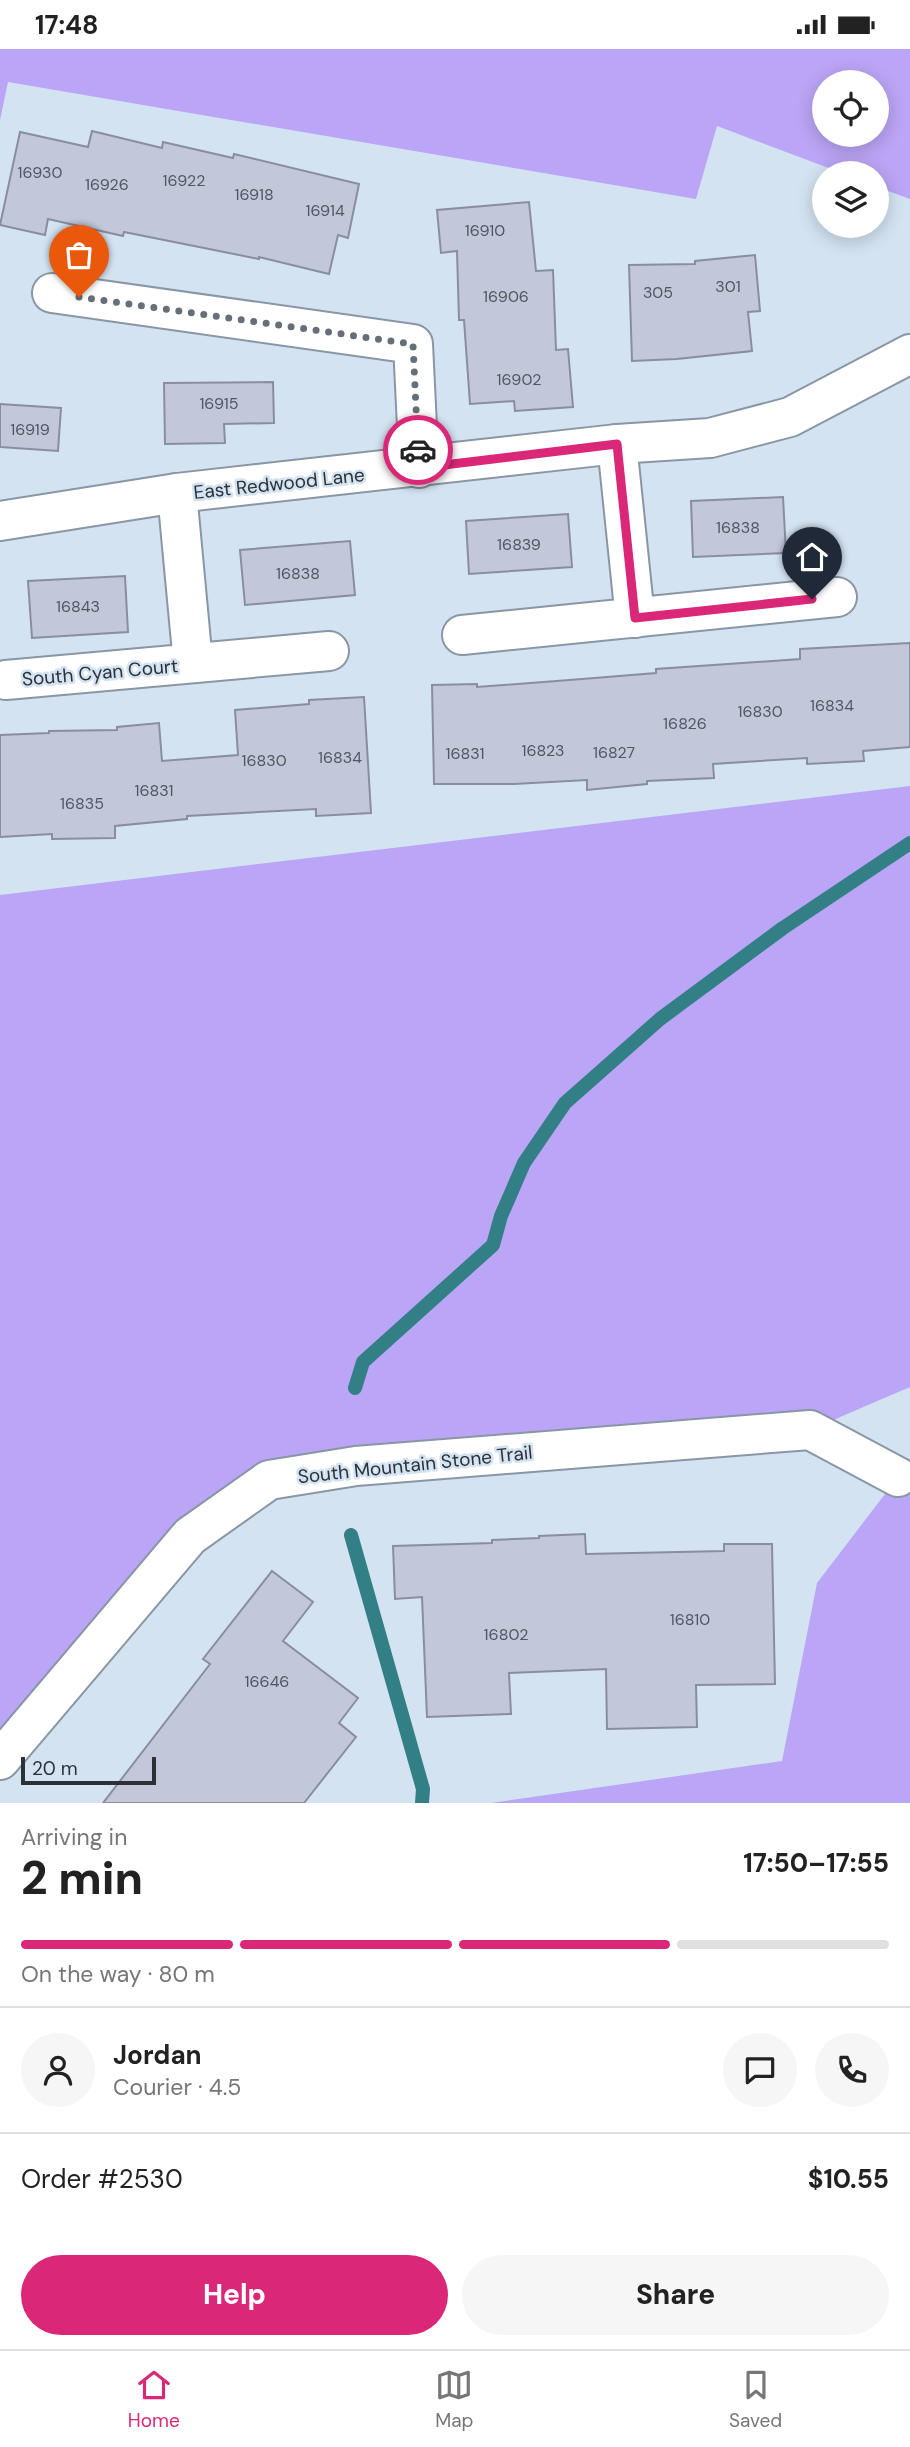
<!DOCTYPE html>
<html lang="en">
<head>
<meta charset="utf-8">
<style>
  :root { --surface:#fff; --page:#f6f6f6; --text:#222; --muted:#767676; --line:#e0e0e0; --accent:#db2777 }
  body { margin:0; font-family:"DM Sans",sans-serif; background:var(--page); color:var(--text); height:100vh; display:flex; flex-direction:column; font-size:26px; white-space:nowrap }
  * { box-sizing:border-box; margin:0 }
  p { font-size:23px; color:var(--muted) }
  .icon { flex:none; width:38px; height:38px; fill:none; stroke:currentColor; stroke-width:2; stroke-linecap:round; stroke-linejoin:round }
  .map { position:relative; height:1754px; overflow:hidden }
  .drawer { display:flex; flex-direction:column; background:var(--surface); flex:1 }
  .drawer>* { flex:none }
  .buttons { position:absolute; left:812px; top:21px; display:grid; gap:14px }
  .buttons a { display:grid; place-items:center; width:77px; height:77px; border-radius:50%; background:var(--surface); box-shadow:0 4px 18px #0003; font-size:35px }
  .scale { position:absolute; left:21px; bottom:18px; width:135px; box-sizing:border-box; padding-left:7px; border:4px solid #2b3137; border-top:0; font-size:19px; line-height:24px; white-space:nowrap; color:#2b3137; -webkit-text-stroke:5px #d4e3f2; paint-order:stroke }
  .pin { position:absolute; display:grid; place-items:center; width:60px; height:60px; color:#fff; margin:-72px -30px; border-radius:50% 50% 50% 0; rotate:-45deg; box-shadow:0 0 7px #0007 }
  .pin .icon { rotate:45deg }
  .courier { position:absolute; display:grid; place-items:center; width:70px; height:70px; margin:-35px; border:5px solid #db2777; border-radius:50%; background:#fff; color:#222; box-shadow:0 2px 9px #0007 }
  .overview em { font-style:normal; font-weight:800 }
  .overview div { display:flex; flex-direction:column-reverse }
  .overview { display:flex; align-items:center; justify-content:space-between; height:119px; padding:0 21px }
  h1 { font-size:46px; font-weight:800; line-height:52px }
  .bar { display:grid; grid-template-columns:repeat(4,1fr); gap:10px 7px; align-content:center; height:84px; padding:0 21px }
  .bar i { height:9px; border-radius:5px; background:var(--line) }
  .bar .on { background:var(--accent) }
  .bar p { grid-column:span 4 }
  .line { display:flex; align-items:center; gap:18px; padding:0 21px; border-top:2px solid var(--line) }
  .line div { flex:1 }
  .round { display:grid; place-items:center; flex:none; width:74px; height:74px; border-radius:37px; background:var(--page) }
  .button { display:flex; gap:14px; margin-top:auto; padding:14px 21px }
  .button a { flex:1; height:80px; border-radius:42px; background:var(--accent); color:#fff; font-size:28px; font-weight:800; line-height:80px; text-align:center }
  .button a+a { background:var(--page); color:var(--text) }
  .status { display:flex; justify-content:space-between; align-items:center; height:49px; padding:0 35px; background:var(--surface); direction:ltr }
  .status svg { height:19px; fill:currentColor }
  .dock { display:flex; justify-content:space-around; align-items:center; height:98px; border-top:2px solid var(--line); background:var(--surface); font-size:19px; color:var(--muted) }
  .dock a { display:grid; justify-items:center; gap:4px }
  .dock .on { color:var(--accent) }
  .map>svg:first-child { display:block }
  .green { fill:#bba5f6; fill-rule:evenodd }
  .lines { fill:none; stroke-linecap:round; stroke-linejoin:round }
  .stream { stroke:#337f86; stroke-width:14 }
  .building { fill:#c2c8da; stroke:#898e9f; stroke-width:2 }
  .street-casing { stroke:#8996a4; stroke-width:42 }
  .street { stroke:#fff; stroke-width:38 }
  .done { stroke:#666f78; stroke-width:7; stroke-dasharray:0 12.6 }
  .route { stroke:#db2777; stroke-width:9 }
  .labels { text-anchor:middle; stroke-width:5; stroke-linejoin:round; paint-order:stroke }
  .number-label { font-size:16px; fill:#515760 }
  .street-label { font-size:19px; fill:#2b3137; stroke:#d4e3f2 }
</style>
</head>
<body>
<div class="status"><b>17:48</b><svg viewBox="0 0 49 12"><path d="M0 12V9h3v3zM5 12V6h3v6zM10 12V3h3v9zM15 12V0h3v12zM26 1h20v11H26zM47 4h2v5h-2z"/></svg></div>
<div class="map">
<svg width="910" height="1754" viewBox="0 0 910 1754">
  <rect width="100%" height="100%" fill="#d4e3f2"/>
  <!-- green -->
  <g class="green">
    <path d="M0,0h910v150l-33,-12v-14h-35l-125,-47 -21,73 -688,-117 -8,38zM877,33v53h-53v-53z"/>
    <polygon points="910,737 910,1338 810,1381 269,1431 0,1711 0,846"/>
    <polygon points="898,1428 910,1438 910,1754 491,1754 782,1712 817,1534"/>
  </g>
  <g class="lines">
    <!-- stream -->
    <g class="stream">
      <polyline points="355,1339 363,1313 493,1196 501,1167 524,1114 565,1054 660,970 783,879 910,794"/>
      <polyline points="351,1486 423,1740 422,1754"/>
    </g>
  </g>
  <!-- building -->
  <g class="building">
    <polygon points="92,82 162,99 163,93 233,109 234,105 359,135 348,189 338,186 329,225 259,208 259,210 124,183 123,187 48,170 45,186 0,176 20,83 88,98"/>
    <polygon points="529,153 536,222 553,221 556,301 568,300 573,358 515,362 514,352 470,355 464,271 459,271 457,202 441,204 437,161"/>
    <polygon points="755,206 760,262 748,263 752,302 677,310 632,312 629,216 695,215 695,212"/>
    <polygon points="273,333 274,374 224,375 225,394 165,395 164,334"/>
    <polygon points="0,355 61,359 58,402 0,398"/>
    <polygon points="783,448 786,504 693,508 691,452"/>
    <polygon points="568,465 572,518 469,525 466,472"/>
    <polygon points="350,492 355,546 245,556 240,501"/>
    <polygon points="125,527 128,583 32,589 28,532"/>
    <polygon points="910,594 910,698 863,702 864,712 807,715 807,709 713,715 714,729 647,732 647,735 587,741 587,731 514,735 434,735 432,636 477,635 477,638 582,630 656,624 656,620 800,610 800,600"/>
    <polygon points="364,648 371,764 316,767 316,760 187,767 187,770 115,777 115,789 52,790 52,785 0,788 0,686 49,684 49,682 117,681 117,678 159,674 162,712 238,706 235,661 309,655 309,651"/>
    <polygon points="585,1485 586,1505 724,1502 724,1495 772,1495 775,1635 696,1636 697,1678 607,1680 606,1620 509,1624 511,1665 427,1668 422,1548 395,1550 393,1497 492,1494 492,1491 539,1489 539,1487"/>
    <polygon points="272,1522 313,1553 283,1592 358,1649 339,1674 356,1688 304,1754 103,1754 210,1615 203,1610"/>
  </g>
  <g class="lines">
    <!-- street casing -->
    <g class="street-casing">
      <g id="street">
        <polyline points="52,244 413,295 419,419"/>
        <polyline points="617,395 635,569"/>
        <polyline points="177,444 193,614"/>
        <polyline points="0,472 177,444 617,395 710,389 790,368 910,305"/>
        <polyline points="462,586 837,548"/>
        <polyline points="6,631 329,602"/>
        <polyline points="0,1711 190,1487 269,1431 356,1417 810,1381 898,1428"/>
      </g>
    </g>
    <!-- street -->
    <use href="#street" class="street"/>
  </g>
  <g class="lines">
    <!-- done -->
    <polyline class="done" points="79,248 413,295 418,401"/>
    <!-- route -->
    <polyline class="route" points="418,401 419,419 617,395 635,569 812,550"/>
  </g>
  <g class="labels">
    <!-- number labels -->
    <g class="number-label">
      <text x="40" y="129">16930</text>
      <text x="184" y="137">16922</text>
      <text x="107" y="141">16926</text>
      <text x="254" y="151">16918</text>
      <text x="325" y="167">16914</text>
      <text x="485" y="187">16910</text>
      <text x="728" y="243">301</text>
      <text x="658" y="249">305</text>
      <text x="506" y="253">16906</text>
      <text x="519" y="336">16902</text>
      <text x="219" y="360">16915</text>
      <text x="30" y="386">16919</text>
      <text x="738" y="484">16838</text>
      <text x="519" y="501">16839</text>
      <text x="298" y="530">16838</text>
      <text x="78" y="563">16843</text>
      <text x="832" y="662">16834</text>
      <text x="760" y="668">16830</text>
      <text x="685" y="680">16826</text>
      <text x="543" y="707">16823</text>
      <text x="614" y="709">16827</text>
      <text x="465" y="710">16831</text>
      <text x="340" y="714">16834</text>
      <text x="264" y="717">16830</text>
      <text x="154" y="747">16831</text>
      <text x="82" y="760">16835</text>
      <text x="690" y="1576">16810</text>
      <text x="506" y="1591">16802</text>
      <text x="267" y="1638">16646</text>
    </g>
    <!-- street labels -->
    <g class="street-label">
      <text transform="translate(279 434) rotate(-6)" y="7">East Redwood Lane</text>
      <text transform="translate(100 623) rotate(-5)" y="7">South Cyan Court</text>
      <text transform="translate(415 1415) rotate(-6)" y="7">South Mountain Stone Trail</text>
    </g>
  </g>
</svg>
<div class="buttons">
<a><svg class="icon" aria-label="locate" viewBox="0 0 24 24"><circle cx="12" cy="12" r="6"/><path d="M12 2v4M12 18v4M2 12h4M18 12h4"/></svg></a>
<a><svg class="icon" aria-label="layers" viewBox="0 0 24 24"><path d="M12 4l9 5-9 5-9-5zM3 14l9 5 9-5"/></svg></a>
</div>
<div class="scale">20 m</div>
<div class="pin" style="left:79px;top:248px;background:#ea580c"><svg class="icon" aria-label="bag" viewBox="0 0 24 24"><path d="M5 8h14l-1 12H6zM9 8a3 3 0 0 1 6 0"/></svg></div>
<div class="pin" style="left:812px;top:550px;background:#1f2937"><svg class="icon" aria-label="home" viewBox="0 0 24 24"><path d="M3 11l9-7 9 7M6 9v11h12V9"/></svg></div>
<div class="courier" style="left:418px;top:401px"><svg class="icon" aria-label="car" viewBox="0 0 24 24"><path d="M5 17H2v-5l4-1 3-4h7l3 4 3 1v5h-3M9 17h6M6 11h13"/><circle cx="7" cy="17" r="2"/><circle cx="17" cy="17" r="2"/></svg></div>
</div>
<section class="drawer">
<div class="overview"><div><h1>2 min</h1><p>Arriving in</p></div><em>17:50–17:55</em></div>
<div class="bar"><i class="on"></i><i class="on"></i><i class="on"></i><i></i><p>On the way · 80 m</p></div>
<div class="line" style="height:126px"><a class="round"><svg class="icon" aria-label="person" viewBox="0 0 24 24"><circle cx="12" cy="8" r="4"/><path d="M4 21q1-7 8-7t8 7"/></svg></a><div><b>Jordan</b><p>Courier · 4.5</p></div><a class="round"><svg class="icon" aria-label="chat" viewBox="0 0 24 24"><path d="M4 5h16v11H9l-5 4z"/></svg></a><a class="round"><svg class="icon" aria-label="phone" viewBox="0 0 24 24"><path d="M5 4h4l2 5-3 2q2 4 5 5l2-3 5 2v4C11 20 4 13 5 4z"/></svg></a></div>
<div class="line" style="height:91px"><div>Order #2530</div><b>$10.55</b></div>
<div class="button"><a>Help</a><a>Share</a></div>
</section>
<nav class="dock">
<a class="on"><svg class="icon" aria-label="home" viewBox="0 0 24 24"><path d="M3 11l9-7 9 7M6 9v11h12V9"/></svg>Home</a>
<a><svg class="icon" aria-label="map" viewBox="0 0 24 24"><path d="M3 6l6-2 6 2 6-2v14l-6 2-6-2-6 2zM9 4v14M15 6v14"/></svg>Map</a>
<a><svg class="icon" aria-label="saved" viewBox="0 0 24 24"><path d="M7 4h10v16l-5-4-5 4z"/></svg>Saved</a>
</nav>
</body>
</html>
